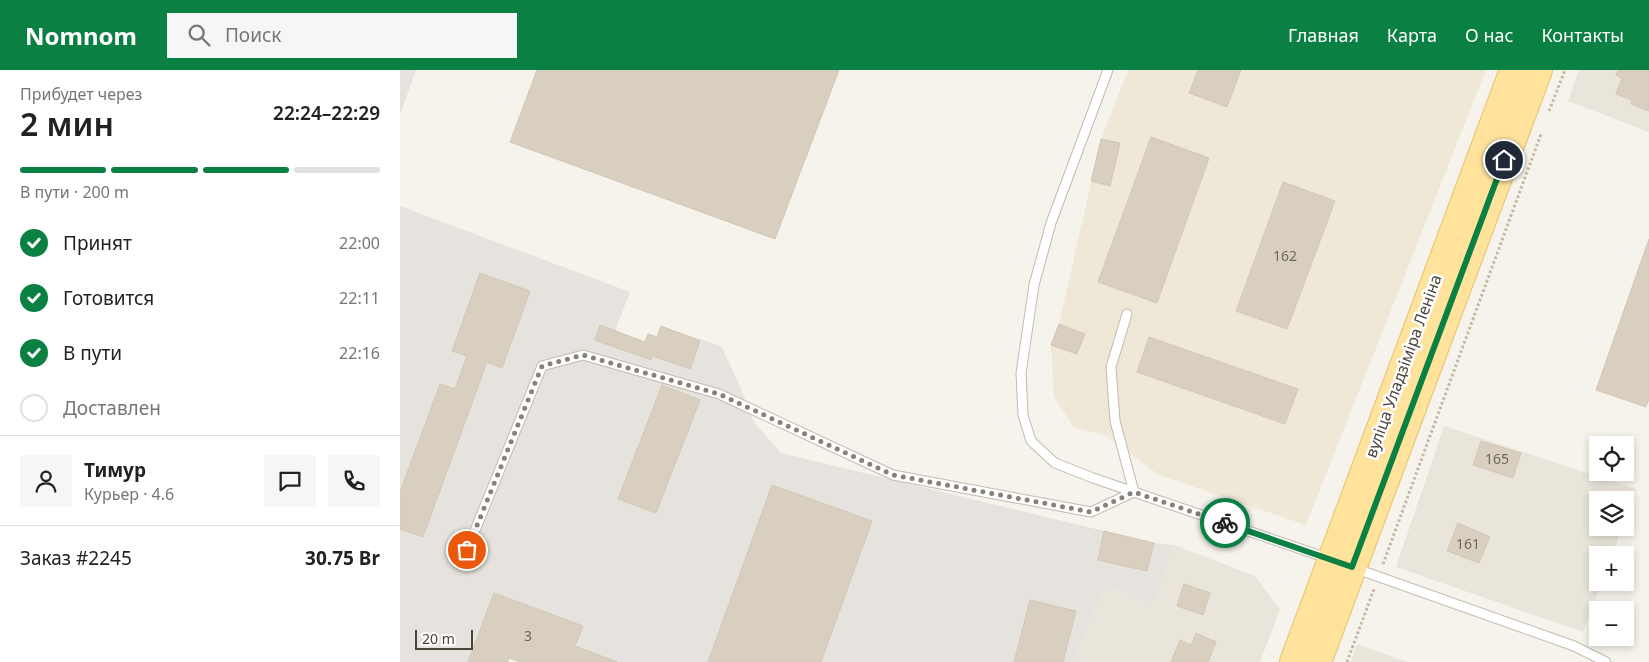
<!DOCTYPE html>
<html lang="ru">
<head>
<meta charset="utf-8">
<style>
  :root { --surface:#fff; --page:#f6f6f6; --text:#222; --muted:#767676; --line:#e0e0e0; --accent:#0b8043 }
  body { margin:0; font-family:"Noto Sans",sans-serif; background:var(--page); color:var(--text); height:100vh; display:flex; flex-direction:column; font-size:19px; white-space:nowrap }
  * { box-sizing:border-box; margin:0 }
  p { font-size:16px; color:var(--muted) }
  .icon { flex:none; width:28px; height:28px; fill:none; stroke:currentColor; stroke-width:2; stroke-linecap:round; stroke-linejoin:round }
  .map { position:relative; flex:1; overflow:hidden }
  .side { display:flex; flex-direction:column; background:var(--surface); width:400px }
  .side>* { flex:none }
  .tools { position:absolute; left:1189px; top:366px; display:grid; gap:10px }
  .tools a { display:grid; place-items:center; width:45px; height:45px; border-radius:0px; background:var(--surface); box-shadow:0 2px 8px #0003; font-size:25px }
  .scale { position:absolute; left:15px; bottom:12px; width:58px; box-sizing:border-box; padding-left:5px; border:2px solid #4b4439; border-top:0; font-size:14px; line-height:18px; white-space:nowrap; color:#4b4439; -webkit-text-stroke:4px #fff; paint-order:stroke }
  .pin { position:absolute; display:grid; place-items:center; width:42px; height:42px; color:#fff; margin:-21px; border:2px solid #fff; border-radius:50%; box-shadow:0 1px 5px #0007 }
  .courier { position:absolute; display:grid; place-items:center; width:50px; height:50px; margin:-25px; border:4px solid #0b8043; border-radius:50%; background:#fff; color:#222; box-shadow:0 1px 6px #0007 }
  .head em { font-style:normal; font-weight:600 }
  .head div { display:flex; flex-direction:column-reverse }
  .head { display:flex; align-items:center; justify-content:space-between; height:85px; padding:0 20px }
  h1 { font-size:32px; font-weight:600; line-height:38px }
  .bar { display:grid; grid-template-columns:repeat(4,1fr); gap:8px 5px; align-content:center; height:60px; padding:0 20px }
  .bar i { height:6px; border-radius:4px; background:var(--line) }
  .bar .on { background:var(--accent) }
  .bar p { grid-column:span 4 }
  .line { display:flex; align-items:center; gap:12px; padding:0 20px; border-top:1px solid var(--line) }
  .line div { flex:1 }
  .round { display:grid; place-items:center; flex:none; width:52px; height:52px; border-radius:0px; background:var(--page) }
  ol { padding:0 20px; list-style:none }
  li { display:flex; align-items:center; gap:15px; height:55px }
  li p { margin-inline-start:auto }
  li .icon { padding:5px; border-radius:50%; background:var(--accent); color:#fff; stroke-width:4 }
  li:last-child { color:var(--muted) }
  li i { width:28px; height:28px; border:2px solid var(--line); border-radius:50% }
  header { display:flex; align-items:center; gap:30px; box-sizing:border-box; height:70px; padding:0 25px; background:var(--accent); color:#fff }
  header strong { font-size:24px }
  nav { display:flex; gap:28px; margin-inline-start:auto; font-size:18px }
  .search { width:350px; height:45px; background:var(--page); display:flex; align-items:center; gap:12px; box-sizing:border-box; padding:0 18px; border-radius:0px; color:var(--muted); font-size:19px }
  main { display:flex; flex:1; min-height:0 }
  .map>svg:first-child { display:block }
  .residential { fill:#eae5da }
  .industrial { fill:#e6e2dd }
  .education { fill:#efe8d6 }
  .building { fill:#d8cfc1; stroke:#d3c7b4 }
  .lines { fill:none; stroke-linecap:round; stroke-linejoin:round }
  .lane-casing { stroke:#c2bbae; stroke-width:11 }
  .primary-casing { stroke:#e6c16a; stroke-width:30 }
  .path { stroke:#c4b79f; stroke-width:3; stroke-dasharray:2.5 2.5; stroke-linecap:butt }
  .lane { stroke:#fff; stroke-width:9 }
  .primary { stroke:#ffe39c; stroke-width:28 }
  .done { stroke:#878178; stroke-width:5; stroke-dasharray:0 9 }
  .route { stroke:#0b8043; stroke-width:6 }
  .labels { text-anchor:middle; stroke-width:5; stroke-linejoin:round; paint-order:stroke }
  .number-label { font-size:14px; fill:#6e675b }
  .street-label { font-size:16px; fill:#4b4439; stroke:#fff }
</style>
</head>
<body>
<header>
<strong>Nomnom</strong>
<div class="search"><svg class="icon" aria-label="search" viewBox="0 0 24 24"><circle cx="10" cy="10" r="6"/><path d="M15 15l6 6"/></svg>Поиск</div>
<nav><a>Главная</a><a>Карта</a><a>О нас</a><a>Контакты</a></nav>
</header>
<main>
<section class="side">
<div class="head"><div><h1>2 мин</h1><p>Прибудет через</p></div><em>22:24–22:29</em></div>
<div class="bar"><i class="on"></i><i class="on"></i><i class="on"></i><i></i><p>В пути · 200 m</p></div>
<ol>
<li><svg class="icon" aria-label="check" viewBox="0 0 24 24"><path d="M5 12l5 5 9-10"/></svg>Принят<p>22:00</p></li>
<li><svg class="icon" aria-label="check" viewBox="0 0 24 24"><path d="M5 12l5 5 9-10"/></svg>Готовится<p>22:11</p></li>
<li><svg class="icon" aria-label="check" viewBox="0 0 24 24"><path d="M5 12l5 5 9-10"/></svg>В пути<p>22:16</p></li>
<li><i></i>Доставлен</li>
</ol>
<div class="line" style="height:90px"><a class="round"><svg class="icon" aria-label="person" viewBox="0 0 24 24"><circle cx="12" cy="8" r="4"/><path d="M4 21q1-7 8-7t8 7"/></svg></a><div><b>Тимур</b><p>Курьер · 4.6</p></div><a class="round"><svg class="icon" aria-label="chat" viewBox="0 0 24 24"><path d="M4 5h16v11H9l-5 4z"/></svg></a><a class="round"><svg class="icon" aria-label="phone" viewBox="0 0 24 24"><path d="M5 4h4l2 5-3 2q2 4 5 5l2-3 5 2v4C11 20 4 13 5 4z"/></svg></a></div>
<div class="line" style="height:65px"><div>Заказ #2245</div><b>30.75 Br</b></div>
</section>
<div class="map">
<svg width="1249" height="592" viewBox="0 0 1249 592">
  <rect width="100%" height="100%" fill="#f6f3ec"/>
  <!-- residential -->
  <g class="residential">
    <polygon points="1179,0 1249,0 1249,62 1168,31"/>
    <polygon points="1044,356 1236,419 1225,449 1225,430 1198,430 1198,458 1222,458 1212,485 1198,485 1198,512 1201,513 1183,562 996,497"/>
    <polygon points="774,475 855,506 880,540 860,592 674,592 705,515 753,534"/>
    <polygon points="957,574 1007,592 951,592"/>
  </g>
  <!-- industrial -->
  <g class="industrial">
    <polygon points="0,0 16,0 0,45"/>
    <polygon points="0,136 230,222 215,261 245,272 248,264 257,267 261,256 321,276 340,316 353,351 381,383 704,461 754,473 774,475 753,534 705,515 674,592 217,592 175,576 182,556 94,523 68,592 0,592"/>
  </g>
  <!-- education -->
  <polygon class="education" points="728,0 1086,0 906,455 759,405 706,366 674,357 654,327 651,275 659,254 701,69"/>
  <!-- building -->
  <g class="building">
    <polygon points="137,0 439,0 375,169 110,72"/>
    <polygon points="798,0 841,0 827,37 789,23"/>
    <polygon points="1218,0 1249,0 1249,41 1231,34 1232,30 1216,24 1222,8 1216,5"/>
    <polygon points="751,67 809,88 757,233 698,212"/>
    <polygon points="701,69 720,73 710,116 691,111"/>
    <polygon points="883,112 935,131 887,259 836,241"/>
    <polygon points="1249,169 1249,329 1246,337 1196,320"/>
    <polygon points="80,203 130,221 102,298 87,292 23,467 0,459 0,422 40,314 55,319 67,286 52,281"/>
    <polygon points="659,254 685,264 677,284 651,275"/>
    <polygon points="200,255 245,272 248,264 257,267 261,256 300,271 290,299 253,286 251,290 195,270"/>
    <polygon points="749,267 898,319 885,354 737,302"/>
    <polygon points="262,315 300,330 256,443 218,429"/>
    <polygon points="1081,371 1121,383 1113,408 1073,395"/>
    <polygon points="372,415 472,451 421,592 308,592"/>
    <polygon points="1058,453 1090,467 1079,493 1047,481"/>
    <polygon points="704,461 754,473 747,501 698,490"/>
    <polygon points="784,514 810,523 803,545 777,536"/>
    <polygon points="94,523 183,556 175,576 217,592 120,592 109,588 108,592 68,592"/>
    <polygon points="630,530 676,541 663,592 614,592"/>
    <polygon points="796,563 816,572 808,592 771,592 780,570 791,575"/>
  </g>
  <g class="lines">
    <!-- lane casing -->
    <g class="lane-casing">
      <g id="lane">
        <polyline points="708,0 651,153 634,215 621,303 623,345 631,371 655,393 693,408 930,489"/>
        <polyline points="727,244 711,297 715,351 734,422"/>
        <polyline points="67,480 142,296 183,285 319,324 493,405 691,442 734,422"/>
        <polyline points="954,498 1174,576 1206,592"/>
      </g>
    </g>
    <!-- primary casing -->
    <g class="primary-casing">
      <g id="primary">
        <polyline points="894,592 1114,0"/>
        <polyline points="917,592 1138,0"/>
      </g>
    </g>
    <!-- path -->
    <g class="path">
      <polyline points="1149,41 1165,0"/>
      <polyline points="983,494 1141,64"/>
      <polyline points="947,592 974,519"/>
    </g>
    <!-- lane -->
    <use href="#lane" class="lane"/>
    <!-- primary -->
    <use href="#primary" class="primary"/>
  </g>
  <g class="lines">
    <!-- done -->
    <polyline class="done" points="67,480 142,296 183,285 319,324 493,405 691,442 734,422 825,453"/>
    <!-- route -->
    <polyline class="route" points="825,453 952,497 1104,90"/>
  </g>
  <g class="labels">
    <!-- number labels -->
    <g class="number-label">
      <text x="885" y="191">162</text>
      <text x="1097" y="394">165</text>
      <text x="1068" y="479">161</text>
      <text x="128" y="571">3</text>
    </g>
    <!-- street labels -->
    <g class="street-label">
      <text transform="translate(1003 296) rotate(-70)" y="6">вуліца Уладзіміра Леніна</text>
    </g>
  </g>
</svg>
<div class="tools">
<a><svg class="icon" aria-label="locate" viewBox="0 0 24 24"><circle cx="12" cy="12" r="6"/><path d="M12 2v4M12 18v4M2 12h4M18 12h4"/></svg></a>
<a><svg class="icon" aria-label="layers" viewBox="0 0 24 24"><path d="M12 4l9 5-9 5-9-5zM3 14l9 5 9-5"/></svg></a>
<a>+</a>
<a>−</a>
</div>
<div class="scale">20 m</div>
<div class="pin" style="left:67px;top:480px;background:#ea580c"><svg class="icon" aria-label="bag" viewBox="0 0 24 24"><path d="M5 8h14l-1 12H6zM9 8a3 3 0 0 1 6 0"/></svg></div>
<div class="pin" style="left:1104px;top:90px;background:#1f2937"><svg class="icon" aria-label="home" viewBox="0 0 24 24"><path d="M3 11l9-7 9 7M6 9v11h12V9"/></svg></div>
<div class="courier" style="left:825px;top:453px"><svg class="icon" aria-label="bike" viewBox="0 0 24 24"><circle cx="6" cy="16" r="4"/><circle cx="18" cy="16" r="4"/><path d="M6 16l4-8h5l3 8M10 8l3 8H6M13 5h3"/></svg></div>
</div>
</main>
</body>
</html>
